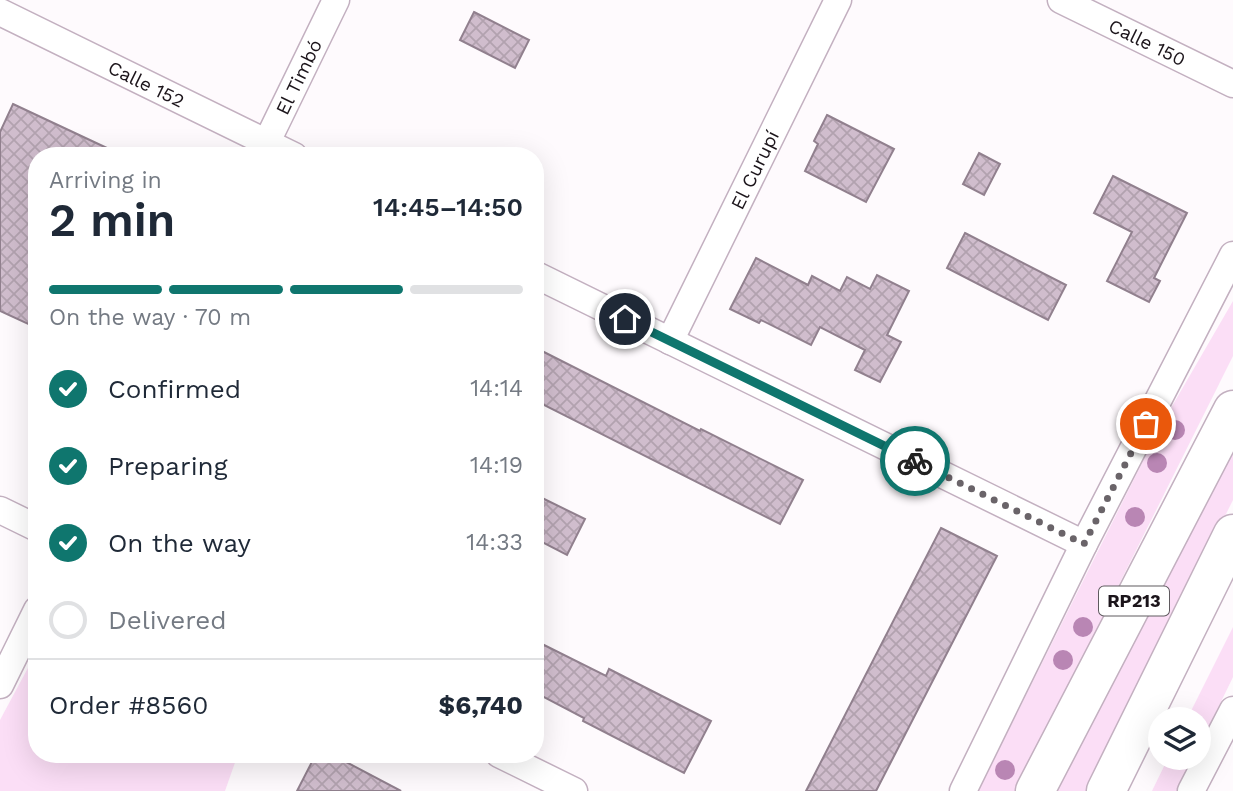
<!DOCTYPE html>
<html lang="en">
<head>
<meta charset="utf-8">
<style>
  :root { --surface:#fff; --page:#f6f6f7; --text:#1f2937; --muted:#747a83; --line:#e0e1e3; --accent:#0f766e }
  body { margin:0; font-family:"Work Sans",sans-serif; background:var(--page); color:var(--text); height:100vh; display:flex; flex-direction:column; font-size:26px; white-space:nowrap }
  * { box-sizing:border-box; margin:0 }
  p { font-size:23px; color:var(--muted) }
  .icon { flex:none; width:38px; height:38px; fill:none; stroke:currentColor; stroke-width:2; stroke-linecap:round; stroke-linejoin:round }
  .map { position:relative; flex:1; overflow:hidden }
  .details { position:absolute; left:28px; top:147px; width:516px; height:616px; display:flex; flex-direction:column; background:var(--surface); border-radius:28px; box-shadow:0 7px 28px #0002 }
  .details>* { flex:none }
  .fabs { position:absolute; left:1148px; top:707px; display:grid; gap:14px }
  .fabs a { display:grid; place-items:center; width:63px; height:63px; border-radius:50%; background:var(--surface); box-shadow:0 7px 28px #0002; font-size:35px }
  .pin { position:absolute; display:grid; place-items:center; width:60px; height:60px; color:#fff; margin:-30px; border:4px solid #fff; border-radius:50%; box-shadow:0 2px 7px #0007 }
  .courier { position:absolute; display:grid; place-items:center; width:70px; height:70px; margin:-35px; border:5px solid #0f766e; border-radius:50%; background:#fff; color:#222; box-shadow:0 2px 9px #0007 }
  .head em { font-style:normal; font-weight:600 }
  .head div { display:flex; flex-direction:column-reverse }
  .head { display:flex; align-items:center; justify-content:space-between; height:119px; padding:0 21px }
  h1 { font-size:46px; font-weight:600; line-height:52px }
  .bar { display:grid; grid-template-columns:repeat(4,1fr); gap:10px 7px; align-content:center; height:84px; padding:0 21px }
  .bar i { height:9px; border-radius:5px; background:var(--line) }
  .bar .on { background:var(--accent) }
  .bar p { grid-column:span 4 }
  .line { display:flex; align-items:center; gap:18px; padding:0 21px; border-top:2px solid var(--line) }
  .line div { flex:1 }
  ol { padding:0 21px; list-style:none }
  li { display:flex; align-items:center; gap:21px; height:77px }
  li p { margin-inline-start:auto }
  li .icon { padding:7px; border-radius:50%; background:var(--accent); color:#fff; stroke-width:4 }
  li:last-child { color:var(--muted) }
  li i { width:38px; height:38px; border:4px solid var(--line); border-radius:50% }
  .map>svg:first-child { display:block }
  .green { fill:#fbdef6 }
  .building { fill:url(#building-cross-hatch); stroke:#91808e; stroke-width:2 }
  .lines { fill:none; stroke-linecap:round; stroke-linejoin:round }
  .street-casing { stroke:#c3b0c0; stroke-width:29 }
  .primary-casing { stroke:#c3b0c0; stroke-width:41 }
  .street { stroke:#fff; stroke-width:26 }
  .primary { stroke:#fff; stroke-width:38 }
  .tree { fill:#b986b4 }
  .done { stroke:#6a6469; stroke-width:7; stroke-dasharray:0 12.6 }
  .route { stroke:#0f766e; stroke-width:9 }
  .labels { text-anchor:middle; stroke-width:6; stroke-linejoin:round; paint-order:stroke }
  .shield { fill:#fff; stroke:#5f5a5f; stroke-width:2 }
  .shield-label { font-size:18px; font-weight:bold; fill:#1b141a }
  .street-label { font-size:19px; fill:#1b141a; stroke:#fff }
</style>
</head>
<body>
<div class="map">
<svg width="1233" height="791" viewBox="0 0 1233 791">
  <defs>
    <pattern id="building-cross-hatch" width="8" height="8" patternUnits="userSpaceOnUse" patternTransform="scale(1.75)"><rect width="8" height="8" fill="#d0bdcd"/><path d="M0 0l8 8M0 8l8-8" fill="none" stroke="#b2a2af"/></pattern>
  </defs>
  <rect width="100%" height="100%" fill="#fefafd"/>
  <!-- green -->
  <g class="green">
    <polygon points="1233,301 1233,356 1016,791 978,791 1160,427"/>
    <polygon points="1233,453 1233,500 1088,791 1057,791"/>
    <polygon points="1233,627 1233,677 1199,747 1199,719 1187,719"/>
    <polygon points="37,651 37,754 238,754 225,791 0,791 0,720"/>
    <polygon points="1168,758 1194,758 1177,791 1152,791"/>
  </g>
  <!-- building -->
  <g class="building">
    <polygon points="474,12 529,40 515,68 460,40"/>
    <polygon points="13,104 124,156 37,156 37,328 0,311 0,132"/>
    <polygon points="827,115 894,149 866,202 805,171 818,144 814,141"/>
    <polygon points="979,153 1000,164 984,195 963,184"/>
    <polygon points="1113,176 1187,213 1154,278 1160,281 1149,302 1107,281 1132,232 1094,213"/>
    <polygon points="965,233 1066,285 1048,320 947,268"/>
    <polygon points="756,258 808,285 812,276 840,291 847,277 870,289 877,275 909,291 887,335 901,342 880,382 855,370 865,350 820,327 811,345 761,320 759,323 730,309"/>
    <polygon points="536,348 700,431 701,429 803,480 780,524 536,401"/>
    <polygon points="536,495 585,519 567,555 536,539"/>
    <polygon points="941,528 997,556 876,791 806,791"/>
    <polygon points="536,641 606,676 609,669 711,721 684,773 583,721 584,718 536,693"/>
    <polygon points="316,754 331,754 401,791 297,791"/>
  </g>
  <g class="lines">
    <!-- street casing -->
    <g class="street-casing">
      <g id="street">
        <path id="s1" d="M1061,0l172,84"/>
        <path id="s2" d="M0,12l294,144"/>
        <path id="s3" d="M260,156l76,-156"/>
        <polyline points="536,275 1084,544"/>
        <path id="s4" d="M670,341l168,-341"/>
        <polyline points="0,510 37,528"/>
        <polyline points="0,685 37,610"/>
        <polyline points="499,754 574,791"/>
        <polyline points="963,791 1084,544 1233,255"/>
        <polyline points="1191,791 1233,710"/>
      </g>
    </g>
    <!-- primary casing -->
    <g class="primary-casing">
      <g id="primary">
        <polyline points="1035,791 1233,410"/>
        <polyline points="1106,791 1233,534"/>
      </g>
    </g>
    <!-- street -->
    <use href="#street" class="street"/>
    <!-- primary -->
    <use href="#primary" class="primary"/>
  </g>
  <!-- trees -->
  <g class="tree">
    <circle cx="1175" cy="430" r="10"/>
    <circle cx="1157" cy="463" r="10"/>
    <circle cx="1135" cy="517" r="10"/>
    <circle cx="1083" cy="627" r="10"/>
    <circle cx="1063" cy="660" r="10"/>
    <circle cx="1005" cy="770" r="10"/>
  </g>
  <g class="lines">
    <!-- done -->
    <polyline class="done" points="915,461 1084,544 1146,424"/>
    <!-- route -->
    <polyline class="route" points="625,319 915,461"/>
  </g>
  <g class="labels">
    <!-- shield labels -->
    <rect class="shield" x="1099" y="586.5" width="70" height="29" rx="5"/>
    <g class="shield-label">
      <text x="1134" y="607">RP213</text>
    </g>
    <!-- street labels -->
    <g class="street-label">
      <text dy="7" stroke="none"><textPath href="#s1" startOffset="96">Calle 150</textPath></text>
      <text dy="7" stroke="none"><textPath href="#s3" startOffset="88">El Timbó</textPath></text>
      <text dy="7" stroke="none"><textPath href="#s2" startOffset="163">Calle 152</textPath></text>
      <text dy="7" stroke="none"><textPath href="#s4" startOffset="191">El Curupí</textPath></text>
    </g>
  </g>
</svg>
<div class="fabs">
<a><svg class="icon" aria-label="layers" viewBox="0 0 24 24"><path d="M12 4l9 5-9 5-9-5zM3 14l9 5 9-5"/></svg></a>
</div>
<div class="pin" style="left:1146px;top:424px;background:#ea580c"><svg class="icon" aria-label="bag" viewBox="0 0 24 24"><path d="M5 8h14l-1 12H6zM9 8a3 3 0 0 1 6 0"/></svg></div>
<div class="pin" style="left:625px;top:319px;background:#1f2937"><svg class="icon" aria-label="home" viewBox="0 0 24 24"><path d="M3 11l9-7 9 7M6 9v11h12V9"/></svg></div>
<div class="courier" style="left:915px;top:461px"><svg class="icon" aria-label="bike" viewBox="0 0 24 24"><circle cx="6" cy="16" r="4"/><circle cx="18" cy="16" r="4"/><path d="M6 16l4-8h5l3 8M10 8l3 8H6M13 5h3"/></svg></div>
<section class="details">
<div class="head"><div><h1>2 min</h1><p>Arriving in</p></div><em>14:45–14:50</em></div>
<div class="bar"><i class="on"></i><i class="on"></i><i class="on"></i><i></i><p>On the way · 70 m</p></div>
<ol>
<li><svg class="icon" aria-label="check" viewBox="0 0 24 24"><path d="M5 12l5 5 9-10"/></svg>Confirmed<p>14:14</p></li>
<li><svg class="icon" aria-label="check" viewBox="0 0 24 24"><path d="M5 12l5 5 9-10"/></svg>Preparing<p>14:19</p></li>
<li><svg class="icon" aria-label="check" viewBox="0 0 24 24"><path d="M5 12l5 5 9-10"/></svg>On the way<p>14:33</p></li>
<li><i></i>Delivered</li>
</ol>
<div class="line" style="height:91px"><div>Order #8560</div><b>$6,740</b></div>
</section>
</div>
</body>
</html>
